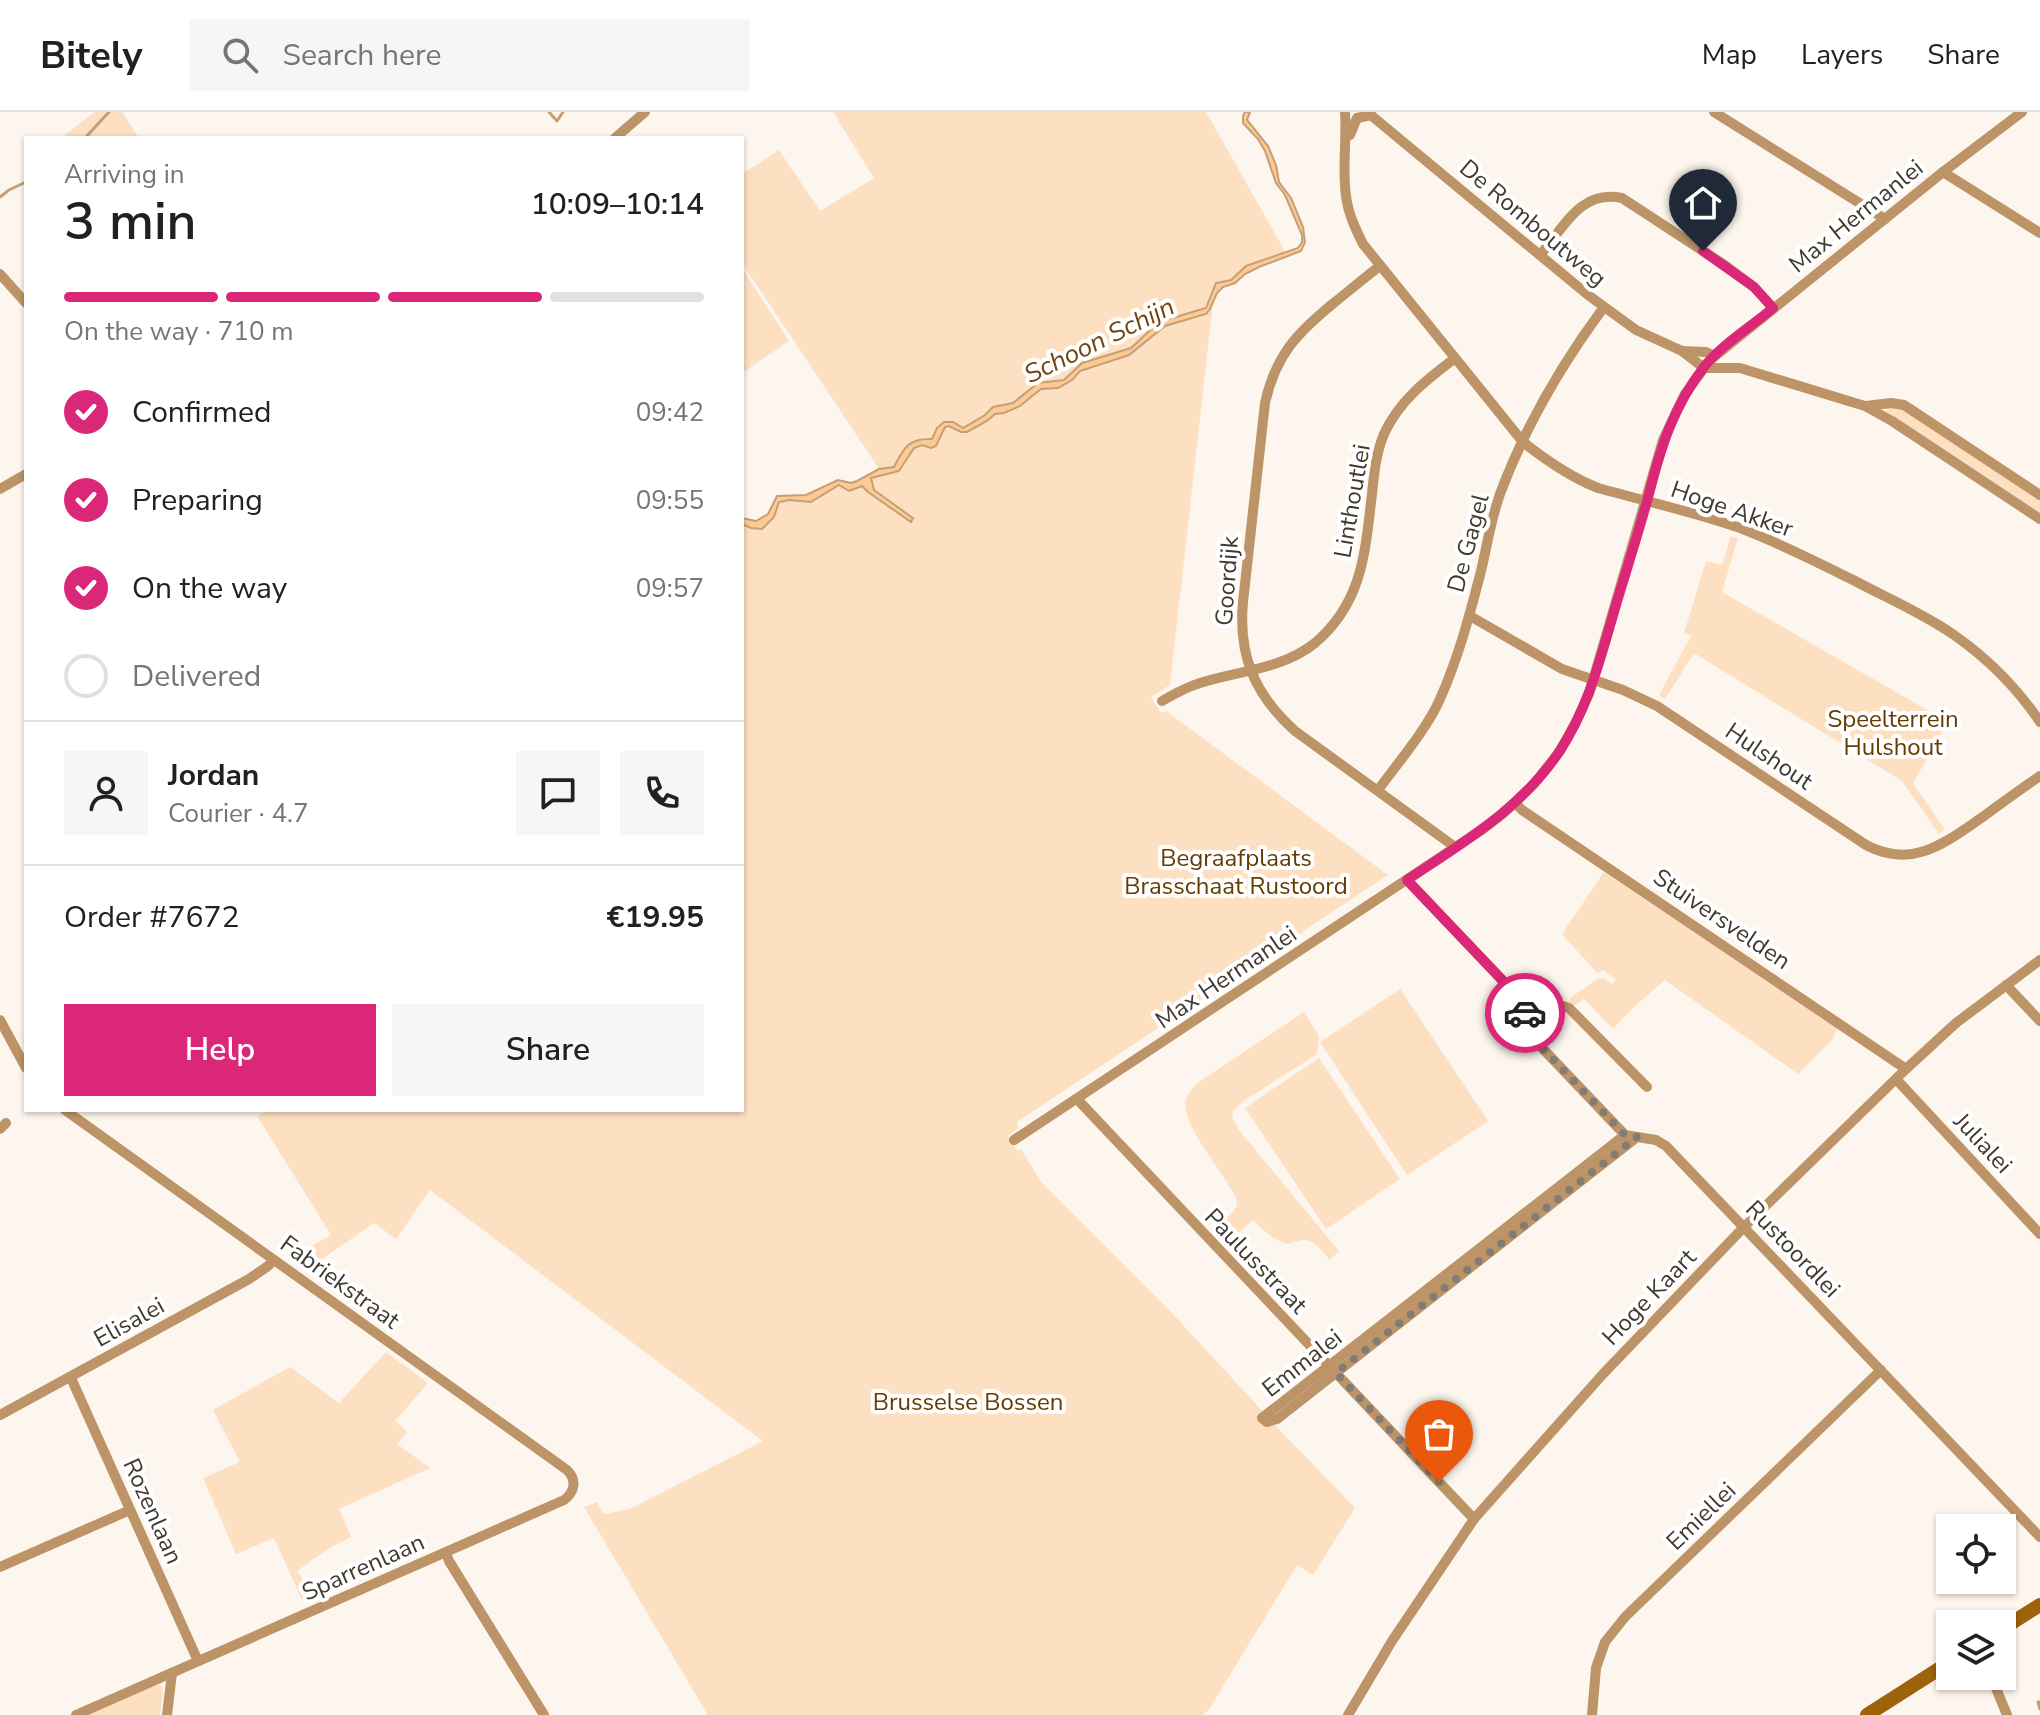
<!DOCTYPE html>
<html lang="en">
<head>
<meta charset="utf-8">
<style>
  :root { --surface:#fff; --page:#f6f6f6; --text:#202124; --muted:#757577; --line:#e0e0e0; --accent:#db2777 }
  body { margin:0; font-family:"Nunito Sans",sans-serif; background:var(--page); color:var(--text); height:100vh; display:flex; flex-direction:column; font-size:30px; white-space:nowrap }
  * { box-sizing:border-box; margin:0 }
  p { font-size:26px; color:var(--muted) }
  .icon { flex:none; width:44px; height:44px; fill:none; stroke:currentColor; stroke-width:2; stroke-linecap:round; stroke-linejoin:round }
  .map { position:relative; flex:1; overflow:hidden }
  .details { position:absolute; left:24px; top:24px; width:720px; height:976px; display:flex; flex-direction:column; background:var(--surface); border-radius:0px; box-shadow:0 2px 6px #0004 }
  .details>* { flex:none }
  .fabs { position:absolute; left:1936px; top:1402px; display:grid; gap:16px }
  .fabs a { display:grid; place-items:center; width:80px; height:80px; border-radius:0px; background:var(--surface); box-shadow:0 2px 6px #0004; font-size:40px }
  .pin { position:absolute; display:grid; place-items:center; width:68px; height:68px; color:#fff; margin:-82px -34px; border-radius:50% 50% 50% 0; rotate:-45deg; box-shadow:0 0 8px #0007 }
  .pin .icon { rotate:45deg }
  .courier { position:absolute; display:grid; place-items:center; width:80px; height:80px; margin:-40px; border:6px solid #db2777; border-radius:50%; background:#fff; color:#222; box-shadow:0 2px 10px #0007 }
  .summary em { font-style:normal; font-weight:600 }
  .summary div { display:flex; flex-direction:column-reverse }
  .summary { display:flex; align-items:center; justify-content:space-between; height:136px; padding:0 40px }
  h1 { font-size:52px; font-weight:600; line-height:60px }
  .bar { display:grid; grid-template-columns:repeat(4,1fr); gap:12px 8px; align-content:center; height:96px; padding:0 40px }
  .bar i { height:10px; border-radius:6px; background:var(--line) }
  .bar .on { background:var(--accent) }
  .bar p { grid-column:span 4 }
  .line { display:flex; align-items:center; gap:20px; padding:0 40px; border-top:2px solid var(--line) }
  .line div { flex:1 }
  .round { display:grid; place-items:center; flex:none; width:84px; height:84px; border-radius:0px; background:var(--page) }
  ol { padding:0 40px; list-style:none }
  li { display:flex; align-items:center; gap:24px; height:88px }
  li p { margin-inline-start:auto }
  li .icon { padding:8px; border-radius:50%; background:var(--accent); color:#fff; stroke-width:4 }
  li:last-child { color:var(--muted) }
  li i { width:44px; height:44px; border:4px solid var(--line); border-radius:50% }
  .action { display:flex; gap:16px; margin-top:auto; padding:16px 40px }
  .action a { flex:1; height:92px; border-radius:0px; background:var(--accent); color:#fff; font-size:32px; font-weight:600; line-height:92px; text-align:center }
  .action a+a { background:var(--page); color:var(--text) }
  header { display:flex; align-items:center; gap:48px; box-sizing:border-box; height:112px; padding:0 40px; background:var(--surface); border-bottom:2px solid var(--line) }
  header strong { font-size:38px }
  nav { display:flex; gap:44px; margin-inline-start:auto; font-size:28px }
  .search { width:560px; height:72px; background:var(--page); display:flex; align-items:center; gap:20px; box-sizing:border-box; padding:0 28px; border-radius:0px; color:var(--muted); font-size:30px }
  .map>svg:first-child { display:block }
  .green { fill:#fddfc1 }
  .water { fill:#fdca94; stroke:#c59f77; stroke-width:2 }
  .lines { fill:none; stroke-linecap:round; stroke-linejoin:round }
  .stream { stroke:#c59f77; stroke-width:3 }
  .street { stroke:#bd9467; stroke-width:10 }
  .secondary { stroke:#9e620a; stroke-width:14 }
  .done { stroke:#837c74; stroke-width:8; stroke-dasharray:0 14.4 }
  .route { stroke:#db2777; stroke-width:10 }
  .labels { text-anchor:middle; stroke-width:8; stroke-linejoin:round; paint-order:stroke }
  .street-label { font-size:24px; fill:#413a33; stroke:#fff }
  .park-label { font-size:24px; fill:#643c02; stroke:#fff }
  .water-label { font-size:26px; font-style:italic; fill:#6f4611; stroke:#fff }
</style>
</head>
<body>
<header>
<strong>Bitely</strong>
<div class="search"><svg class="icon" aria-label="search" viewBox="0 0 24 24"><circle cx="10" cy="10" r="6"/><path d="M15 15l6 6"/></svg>Search here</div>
<nav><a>Map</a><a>Layers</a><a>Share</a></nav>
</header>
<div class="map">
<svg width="2040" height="1603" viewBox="0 0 2040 1603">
  <rect width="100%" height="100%" fill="#fdf6ee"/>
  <!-- green -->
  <g class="green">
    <polygon points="95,0 122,0 139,26 61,26"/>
    <polygon points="833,0 1206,0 1286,141 1246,154 1231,168 1216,171 1206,196 1159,210 1131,236 1082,251 1064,268 1042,270 1013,291 997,294 985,303 963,316 953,310 937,316 932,327 923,326 894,355 879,357 742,151 742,62 779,38 820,99 874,66"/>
    <polygon points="742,156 789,229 742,261"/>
    <path d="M1213,190l-43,383 -19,12 10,16 5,-2 222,164 -371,247 1,6 -10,8 9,15 4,-2 20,33 129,129 107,116 78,81 -42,67 -16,-10 -89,146 -6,4h-494l-124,-208 13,-5 7,12 26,-5 133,-68 -333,-251 -34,49 -22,-16 -65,45 -11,-14 33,-19 -74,-119 12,-6h473v-586l9,4 11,1 11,-10 8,-18h30l25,-16h5l6,5c10,-5 20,-10 30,-14 6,-2 15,-2 20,-4 16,-9 7,-32 34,-24l7,-4 7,-17 4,-1 12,6h6l20,-11 8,-7 9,-1 16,-7 21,-17 17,-1 14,-8 8,-9 49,-16 36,-29 41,-12z"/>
    <polygon points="1890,294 1903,296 2040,387 2040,401 1887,300 1886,297"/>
    <polygon points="1731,424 1738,426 1722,480 1948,610 1913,671 1945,718 1939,722 1902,669 1694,541 1665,587 1659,583 1691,524 1684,521 1706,449 1722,453"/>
    <polygon points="1604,760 1837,916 1833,927 1798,962 1665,868 1636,893 1613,917 1584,887 1576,893 1572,893 1569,889 1570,886 1598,867 1605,866 1611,872 1616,868 1603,858 1597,861 1562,822"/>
    <polygon points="1400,877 1488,1009 1407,1063 1320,930"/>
    <path d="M1304,900l15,24 -2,18 -75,48 -9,9 -1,7 7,12 100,121 -9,9c-6,-7 -16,-21 -26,-20 -7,0 -12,4 -19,3 -13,-3 -23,-15 -32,-23l-26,24 -14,-14c7,-7 19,-15 23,-23 3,-6 -2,-12 -5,-18 -11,-21 -51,-67 -45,-89 2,-7 6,-11 10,-16z"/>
    <polygon points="1319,946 1400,1067 1326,1117 1245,996"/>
    <polygon points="386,1240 428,1271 395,1309 407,1320 397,1332 430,1356 339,1397 351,1425 328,1437 297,1459 314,1483 302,1488 274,1426 236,1442 203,1366 240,1350 213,1298 290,1255 339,1291"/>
    <polygon points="161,1573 163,1579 160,1603 89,1603 155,1574"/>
  </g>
  <!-- water -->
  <path class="water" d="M1245,0h5l-3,8 21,26 8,19 3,17 12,16 12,29 2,15 -4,9 -42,16 -14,7 -10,9 -12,4 -6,6 -7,16 -4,5 -41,12 -36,29 -49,16 -8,9 -14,8 -17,1 -21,17 -16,7 -9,1 -8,7 -20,11h-6l-12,-6 -4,1 -9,19 -5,2 -9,-3 -8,3 -15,23 -28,7 3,12 36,26 3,2 -2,4 -43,-30 -6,-6 -13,5 -10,-6 -28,17 -22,-2 -10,2 -5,15 -12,12 -11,-1 -9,-4v-6l14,3 12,-7 9,-18 29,-1 32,-15 13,3 6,-2 22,-12 15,-2c10,-19 14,-29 38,-28l5,-11 7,-6h9l10,6 22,-13 8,-8 20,-4 25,-20 26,-3 18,-17 49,-15 28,-26 47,-14 10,-25 15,-3 15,-14 52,-18 4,-6v-7l-17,-40 -9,-12 -11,-32 -7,-12 -15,-16v-7z"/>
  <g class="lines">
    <!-- stream -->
    <g class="stream">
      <polyline points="549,0 557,9 563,0"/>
      <polyline points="85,26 109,0"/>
      <polyline points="0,85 9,78 26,70"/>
      <polyline points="2040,1590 2038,1590 2040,1597"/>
    </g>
    <!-- street -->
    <g class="street">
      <path d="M1345,0c2,28 -3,56 1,84 2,17 9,32 17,48l160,198c24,19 47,35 75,46 47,13 96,24 142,40 40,15 79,35 117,54 32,17 67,32 97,53 33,23 63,53 86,87"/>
      <polyline points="1367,0 1588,183 1636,218 1682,239 1704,256 1740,256 1865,294 1892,309 2040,407"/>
      <polyline points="1714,0 1885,107"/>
      <polyline points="1350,23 1357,6 1371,3"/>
      <polyline points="615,26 645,0"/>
      <polyline points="1943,60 2040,121"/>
      <path d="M1540,143c24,-27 40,-66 82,-57l104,68 28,21 19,21"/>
      <path d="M1380,154c-16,12 -30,24 -45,36 -37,30 -59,52 -70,101l-22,199c-5,54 12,93 52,129l160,116"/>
      <polyline points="0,162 26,191"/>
      <polyline points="1682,239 1706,240 1715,244"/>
      <polyline points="1866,294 1891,291 1904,293 2040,383"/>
      <polyline points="0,377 26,362"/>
      <path d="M1470,504l92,53 61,21 34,16 209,139c47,25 80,-3 118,-29 19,-14 37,-27 56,-40"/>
      <path d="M1162,589c12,-7 25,-14 38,-18 40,-13 81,-13 115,-40 48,-41 50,-91 57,-149 2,-20 4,-41 12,-60 15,-33 42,-54 70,-75"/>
      <path d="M1378,678c19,-26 49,-61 62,-91 18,-40 30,-85 41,-128 6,-25 10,-52 19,-77 25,-67 61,-129 104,-187"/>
      <polyline points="1515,691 1522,698 1906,957"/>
      <polyline points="1407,768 1524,891 1531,893 1557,892 1569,896 1647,975"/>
      <polyline points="2006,873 2040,909"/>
      <path d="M1524,891c4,9 -1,18 2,28l99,104 31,5 10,6 374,391"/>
      <polyline points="0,908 26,956"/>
      <polyline points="1896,967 2040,1122"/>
      <polyline points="1077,987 1474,1407"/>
      <path d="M65,998l502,360c10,10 8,22 -3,30l-488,215"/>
      <polyline points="0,1017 6,1011"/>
      <polyline points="1014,1028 1483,717 1505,700 1534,672 1560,639 1575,612 1589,582 1663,328 1685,282 1710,248 1943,60 2022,0"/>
      <polyline points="71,1266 198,1549"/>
      <polyline points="0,1303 249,1167 268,1154 274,1148"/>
      <polyline points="1262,1306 1267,1310 1277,1307 1637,1025"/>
      <polyline points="1262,1306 1625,1023"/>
      <polyline points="446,1441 449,1449 544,1603"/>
      <polyline points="0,1455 130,1398"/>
      <polyline points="1991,1564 2007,1603"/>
      <polyline points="167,1603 172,1561"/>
      <polyline points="1348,1603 1392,1529 1474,1407 1603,1262 1744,1115 1906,957 1956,911 2040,848"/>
      <polyline points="1592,1603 1596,1556 1605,1530 1625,1505 1881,1258"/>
    </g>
    <!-- secondary -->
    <g class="secondary">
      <polyline points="2002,1517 2040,1493"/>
      <polyline points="1867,1603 1950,1550"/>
    </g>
  </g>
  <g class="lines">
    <!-- done -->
    <polyline class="done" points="1439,1370 1336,1261 1637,1025 1625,1023 1526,919 1524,912 1525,901"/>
    <!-- route -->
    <path class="route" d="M1525,901l-1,-10 -117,-123c55,-37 114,-71 152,-128 30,-45 42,-96 57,-147 11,-37 23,-74 33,-111 12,-47 24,-87 55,-127 17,-22 48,-41 69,-59l-19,-21 -51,-36"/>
  </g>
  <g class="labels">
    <!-- street labels -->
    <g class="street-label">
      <text transform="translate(1856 104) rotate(-39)" y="8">Max Hermanlei</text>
      <text transform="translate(1533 111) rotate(40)" y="8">De Romboutweg</text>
      <text transform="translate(1352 389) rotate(-80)" y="8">Linthoutlei</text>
      <text transform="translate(1732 397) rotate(19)" y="8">Hoge Akker</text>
      <text transform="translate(1468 431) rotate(-75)" y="8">De Gagel</text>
      <text transform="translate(1227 469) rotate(-86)" y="8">Goordijk</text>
      <text transform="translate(1769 644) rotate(34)" y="8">Hulshout</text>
      <text transform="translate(1722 807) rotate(34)" y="8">Stuiversvelden</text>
      <text transform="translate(1226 865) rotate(-34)" y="8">Max Hermanlei</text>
      <text transform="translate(1983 1031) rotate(47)" y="8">Julialei</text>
      <text transform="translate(1793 1137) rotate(46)" y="8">Rustoordlei</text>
      <text transform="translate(1256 1149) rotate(46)" y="8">Paulusstraat</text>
      <text transform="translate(340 1170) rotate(36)" y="8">Fabriekstraat</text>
      <text transform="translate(1649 1185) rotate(-46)" y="8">Hoge Kaart</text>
      <text transform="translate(129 1210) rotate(-29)" y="8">Elisalei</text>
      <text transform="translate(1302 1251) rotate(-38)" y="8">Emmalei</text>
      <text transform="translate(153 1399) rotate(66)" y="8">Rozenlaan</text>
      <text transform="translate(1701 1404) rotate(-44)" y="8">Emiellei</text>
      <text transform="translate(363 1455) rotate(-24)" y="8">Sparrenlaan</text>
    </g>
    <!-- park labels -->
    <g class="park-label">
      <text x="1893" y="615">Speelterrein<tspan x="1893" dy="28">Hulshout</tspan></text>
      <text x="1236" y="754">Begraafplaats<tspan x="1236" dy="28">Brasschaat Rustoord</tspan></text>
      <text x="968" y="1298">Brusselse Bossen</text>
    </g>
    <!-- water labels -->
    <g class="water-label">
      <text transform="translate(1099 228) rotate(-26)" y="9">Schoon Schijn</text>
    </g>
  </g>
</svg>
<div class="fabs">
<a><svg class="icon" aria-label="locate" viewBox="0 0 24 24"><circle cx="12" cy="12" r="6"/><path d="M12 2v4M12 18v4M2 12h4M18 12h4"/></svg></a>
<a><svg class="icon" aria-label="layers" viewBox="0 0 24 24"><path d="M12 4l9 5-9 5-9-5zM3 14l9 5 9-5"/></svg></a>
</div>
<div class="pin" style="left:1439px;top:1370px;background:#ea580c"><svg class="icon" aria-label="bag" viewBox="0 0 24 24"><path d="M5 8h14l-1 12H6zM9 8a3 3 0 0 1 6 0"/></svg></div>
<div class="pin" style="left:1703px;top:139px;background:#1f2937"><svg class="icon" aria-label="home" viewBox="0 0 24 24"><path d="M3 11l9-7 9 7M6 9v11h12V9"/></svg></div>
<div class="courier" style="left:1525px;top:901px"><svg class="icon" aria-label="car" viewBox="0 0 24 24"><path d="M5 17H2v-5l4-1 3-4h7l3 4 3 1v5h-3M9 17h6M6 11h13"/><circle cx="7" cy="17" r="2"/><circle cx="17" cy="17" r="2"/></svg></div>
<section class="details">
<div class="summary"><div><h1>3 min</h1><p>Arriving in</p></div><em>10:09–10:14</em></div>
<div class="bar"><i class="on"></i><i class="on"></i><i class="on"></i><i></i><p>On the way · 710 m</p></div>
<ol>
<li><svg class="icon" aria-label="check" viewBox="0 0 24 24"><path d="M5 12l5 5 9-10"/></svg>Confirmed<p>09:42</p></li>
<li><svg class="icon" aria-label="check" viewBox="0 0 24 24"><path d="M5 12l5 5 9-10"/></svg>Preparing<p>09:55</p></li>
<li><svg class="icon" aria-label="check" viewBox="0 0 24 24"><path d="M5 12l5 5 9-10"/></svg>On the way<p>09:57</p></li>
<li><i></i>Delivered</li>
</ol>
<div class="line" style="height:144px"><a class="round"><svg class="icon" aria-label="person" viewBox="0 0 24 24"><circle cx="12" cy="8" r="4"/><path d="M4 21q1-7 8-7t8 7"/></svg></a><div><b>Jordan</b><p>Courier · 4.7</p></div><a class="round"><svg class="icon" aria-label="chat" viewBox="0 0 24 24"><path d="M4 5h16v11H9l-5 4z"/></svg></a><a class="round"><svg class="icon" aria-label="phone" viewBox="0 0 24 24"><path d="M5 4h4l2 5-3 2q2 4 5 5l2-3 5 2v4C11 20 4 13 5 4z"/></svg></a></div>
<div class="line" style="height:104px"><div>Order #7672</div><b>€19.95</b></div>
<div class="action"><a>Help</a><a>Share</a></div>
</section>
</div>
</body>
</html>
